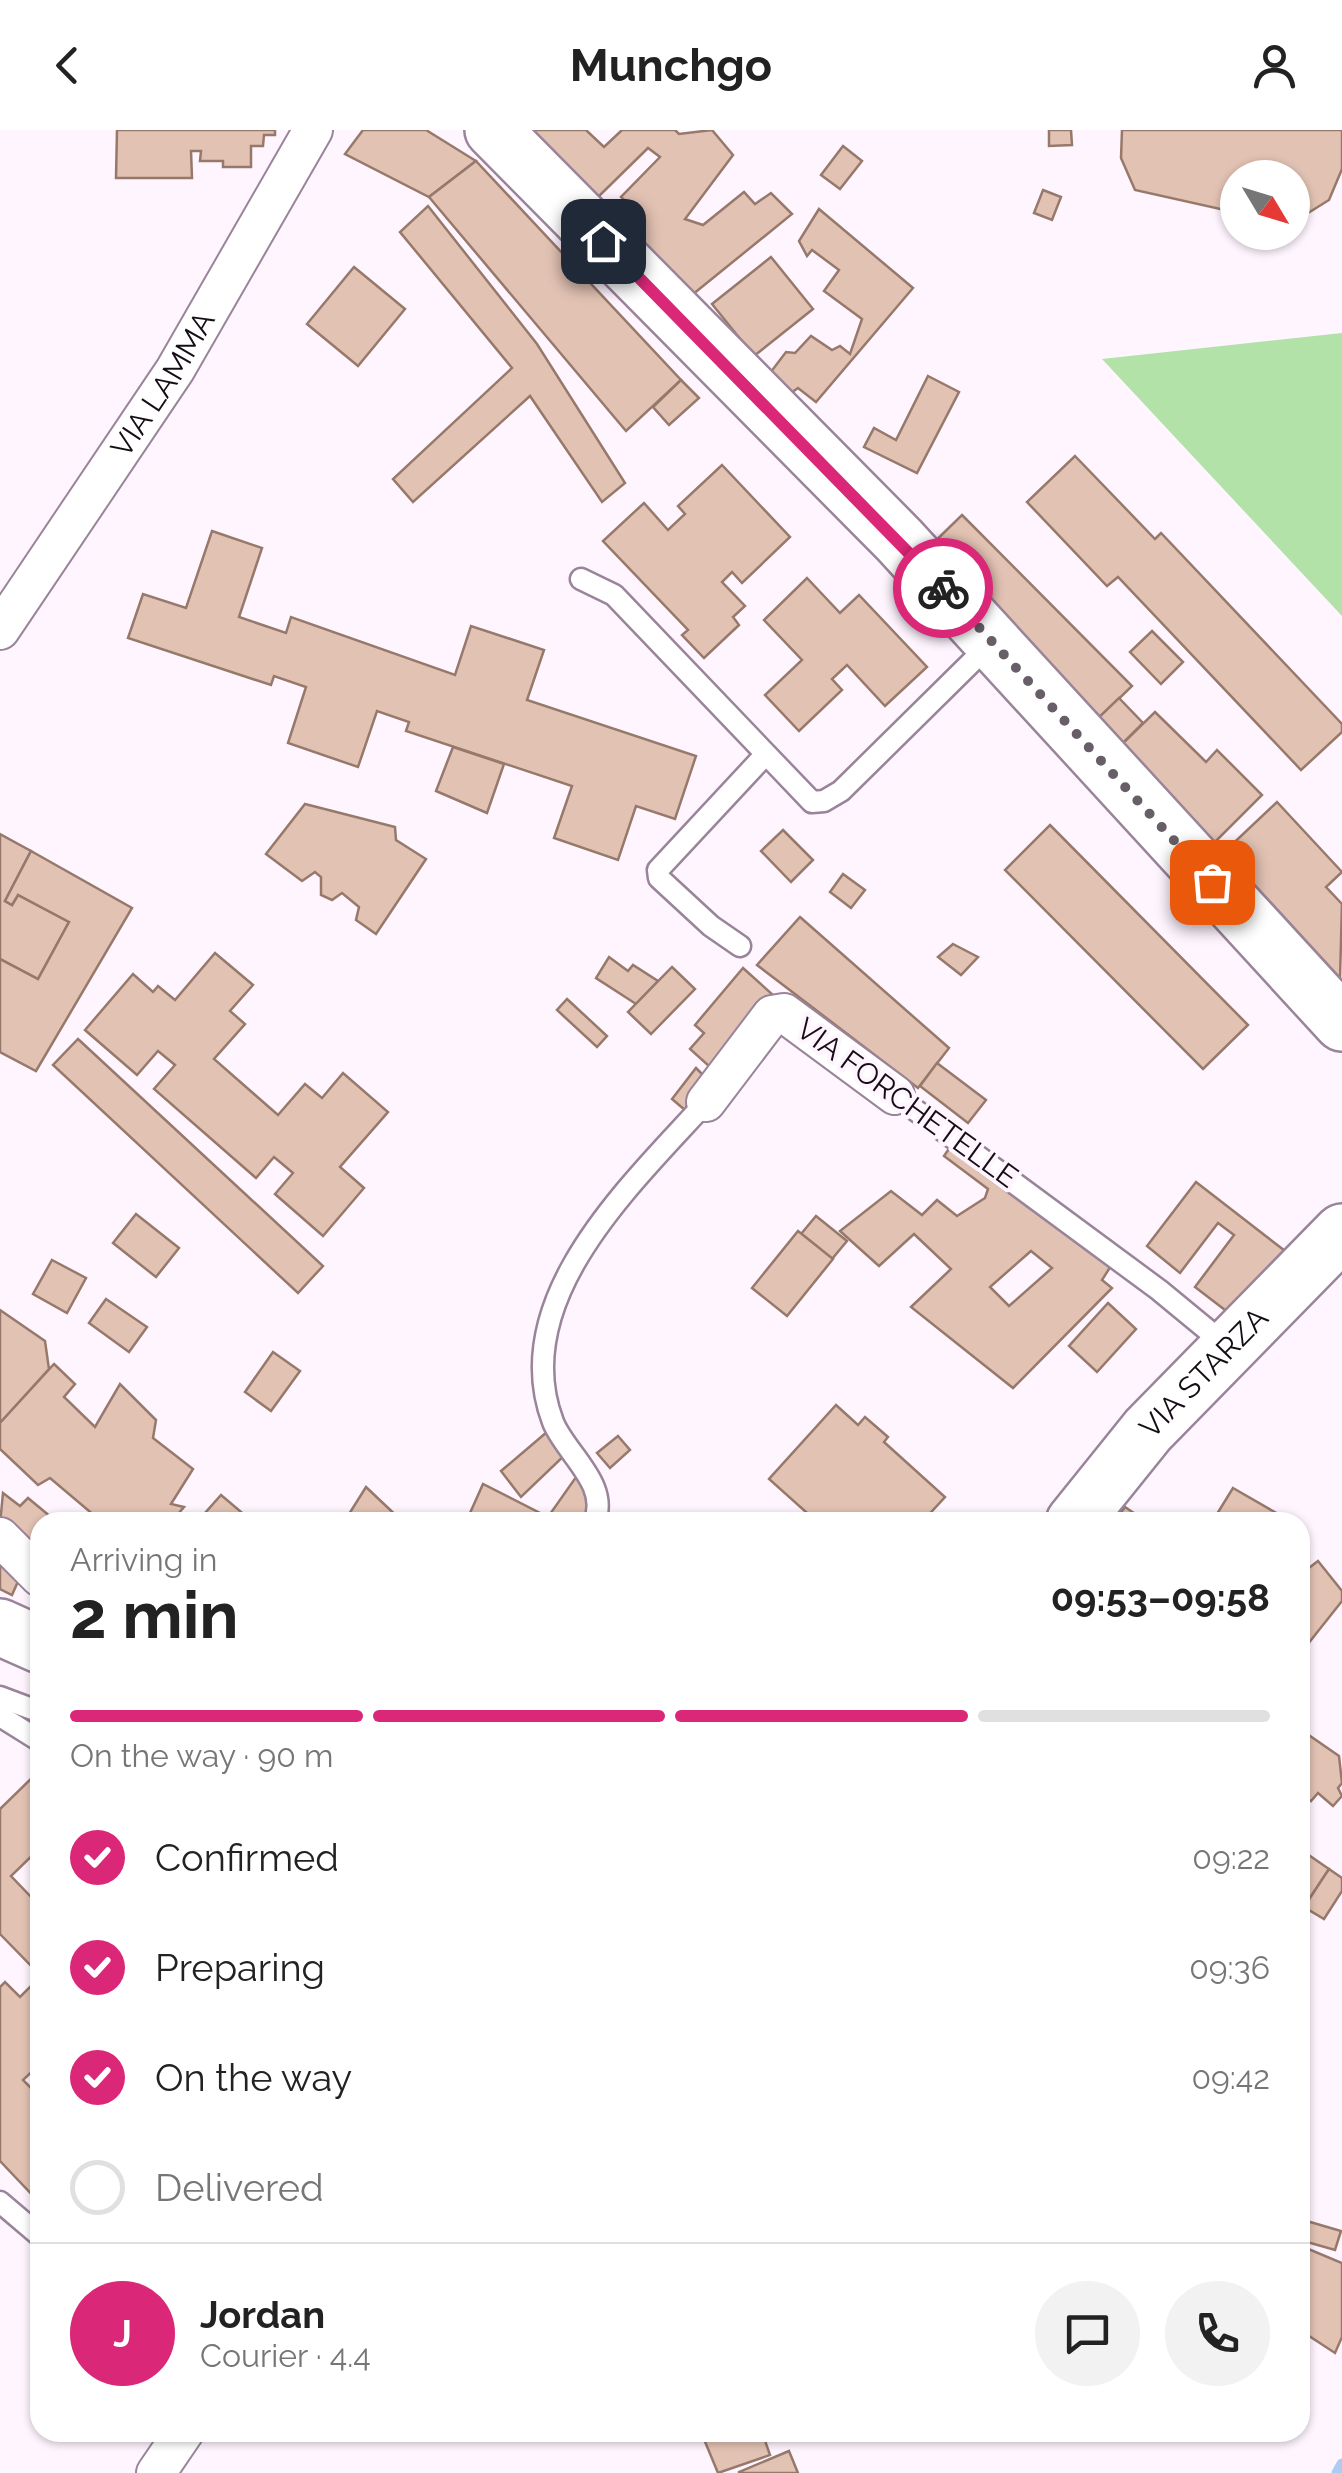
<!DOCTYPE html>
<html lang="en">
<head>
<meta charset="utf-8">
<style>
  :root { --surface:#fff; --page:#f2f2f2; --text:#222; --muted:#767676; --line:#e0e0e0; --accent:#db2777 }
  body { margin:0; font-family:Raleway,sans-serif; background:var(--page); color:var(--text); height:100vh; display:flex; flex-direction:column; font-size:38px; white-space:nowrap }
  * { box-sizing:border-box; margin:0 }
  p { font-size:32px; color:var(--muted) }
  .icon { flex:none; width:55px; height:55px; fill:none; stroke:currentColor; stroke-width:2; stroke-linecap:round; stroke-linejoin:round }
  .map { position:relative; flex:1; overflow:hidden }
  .side { position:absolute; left:30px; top:1382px; width:1280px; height:930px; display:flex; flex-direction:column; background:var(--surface); border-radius:30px; box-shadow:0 2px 8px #0004 }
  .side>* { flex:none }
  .needle { width:65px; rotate:128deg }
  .buttons { position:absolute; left:1220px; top:30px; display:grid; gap:20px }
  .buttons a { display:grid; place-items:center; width:90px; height:90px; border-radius:50%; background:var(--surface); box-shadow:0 2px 8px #0004; font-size:50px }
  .pin { position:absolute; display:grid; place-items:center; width:85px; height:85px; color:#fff; margin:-42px; border-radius:20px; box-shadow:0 5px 15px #0006 }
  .courier { position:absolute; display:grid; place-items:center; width:100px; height:100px; margin:-50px; border:8px solid #db2777; border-radius:50%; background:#fff; color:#222; box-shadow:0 2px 12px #0007 }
  .head em { font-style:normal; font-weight:700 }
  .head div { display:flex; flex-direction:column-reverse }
  .head { display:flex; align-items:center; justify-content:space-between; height:170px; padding:0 40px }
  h1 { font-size:65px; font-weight:700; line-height:75px }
  .bar { display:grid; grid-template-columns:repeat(4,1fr); gap:15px 10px; align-content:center; height:120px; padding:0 40px }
  .bar i { height:12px; border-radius:8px; background:var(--line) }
  .bar .current { background:var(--accent) }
  .bar p { grid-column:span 4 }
  .line { display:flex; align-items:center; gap:25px; padding:0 40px; border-top:2px solid var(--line) }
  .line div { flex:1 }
  .round { display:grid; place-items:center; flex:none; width:105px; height:105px; border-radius:52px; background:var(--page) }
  ol { padding:0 40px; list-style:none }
  li { display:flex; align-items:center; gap:30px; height:110px }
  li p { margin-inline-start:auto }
  li .icon { padding:10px; border-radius:50%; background:var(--accent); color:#fff; stroke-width:4 }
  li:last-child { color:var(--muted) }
  li i { width:55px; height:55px; border:5px solid var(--line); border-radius:50% }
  header { display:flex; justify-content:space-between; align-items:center; height:130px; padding:0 40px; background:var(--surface); font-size:45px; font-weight:700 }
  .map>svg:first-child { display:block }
  .green { fill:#b2e2a8 }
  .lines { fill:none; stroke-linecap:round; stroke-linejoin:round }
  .stream { stroke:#aecbf3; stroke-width:11 }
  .building { fill:#e2c2b3; stroke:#97796c; stroke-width:2.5; fill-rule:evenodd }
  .lane-casing { stroke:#9a849a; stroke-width:25 }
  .street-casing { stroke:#9a849a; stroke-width:42 }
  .secondary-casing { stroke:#9a849a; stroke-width:60 }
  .lane { stroke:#fff; stroke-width:20 }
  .street { stroke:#fff; stroke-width:38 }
  .secondary { stroke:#fff; stroke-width:55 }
  .done { stroke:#675e67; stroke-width:10; stroke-dasharray:0 18 }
  .route { stroke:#db2777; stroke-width:12 }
  .labels { text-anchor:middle; stroke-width:8; stroke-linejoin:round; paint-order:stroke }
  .street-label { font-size:30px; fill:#150d15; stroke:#fff5ff }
</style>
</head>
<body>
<header><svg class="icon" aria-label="back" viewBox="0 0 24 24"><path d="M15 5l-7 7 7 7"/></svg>Munchgo<svg class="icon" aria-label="person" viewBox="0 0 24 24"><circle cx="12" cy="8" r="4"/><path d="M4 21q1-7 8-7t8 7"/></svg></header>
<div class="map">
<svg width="1342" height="2343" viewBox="0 0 1342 2343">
  <rect width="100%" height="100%" fill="#fff5ff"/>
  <!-- green -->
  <polygon class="green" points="1342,203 1342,486 1102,229"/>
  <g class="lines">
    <!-- stream -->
    <polyline class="stream" points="1337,2343 1342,2334"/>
  </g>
  <!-- building -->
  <g class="building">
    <polygon points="117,0 275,0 275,5 264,5 263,16 251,16 251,37 223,37 223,31 200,31 201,21 191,21 192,48 116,48"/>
    <polygon points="363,0 426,0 476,31 429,67 345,24"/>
    <polygon points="523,0 586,0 604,17 622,0 675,0 679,4 712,0 733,25 685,89 703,95 744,62 755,74 771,63 792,84 687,169 620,95 635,80 621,67 660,27 648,18 593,72"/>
    <polygon points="1049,0 1071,0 1072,15 1049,16"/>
    <polygon points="1122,0 1342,0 1342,39 1329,70 1292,93 1292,48 1238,48 1238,83 1135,60 1121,28"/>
    <polygon points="843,16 862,31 840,59 821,45"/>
    <polygon points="476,31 681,250 626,301 429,67"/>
    <polygon points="1043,60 1061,67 1052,90 1034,83"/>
    <polygon points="428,76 537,214 625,353 602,372 530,266 413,372 393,349 512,238 400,102"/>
    <polygon points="819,79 913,158 816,272 798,258 791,263 770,243 786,222 795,223 811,206 832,220 840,216 850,224 862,189 824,161 839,140 812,120 807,126 799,111"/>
    <polygon points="771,127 813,179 754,226 712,174"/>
    <polygon points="354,137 405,179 358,236 307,194"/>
    <polygon points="928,246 959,262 917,343 864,317 874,298 896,310"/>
    <polygon points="681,250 699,268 669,295 653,277"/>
    <polygon points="1075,326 1155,409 1161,403 1342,594 1342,602 1301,640 1118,447 1107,456 1027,372"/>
    <polygon points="722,335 790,407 742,453 732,442 722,452 745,476 733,487 739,495 704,528 682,505 688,500 603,411 644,373 668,400 685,384 678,376"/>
    <polygon points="962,385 1132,556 1094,593 927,419"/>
    <polygon points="212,401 262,418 239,487 286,503 291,487 455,545 471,496 544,520 527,570 696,626 675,689 636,676 618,730 554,708 572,656 406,601 409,592 377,581 358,637 288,613 306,557 274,546 271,555 128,508 143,464 186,478"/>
    <polygon points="807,448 840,483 859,465 927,537 885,576 847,535 832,549 842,560 799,601 765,565 802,530 764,490"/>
    <polygon points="1152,501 1183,532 1161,554 1130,522"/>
    <polygon points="1119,568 1143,593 1118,618 1094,592"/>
    <polygon points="1155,582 1206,632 1217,620 1262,665 1214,713 1119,617"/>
    <polygon points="453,617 504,634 487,683 436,661"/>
    <polygon points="1277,672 1342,742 1326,757 1342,774 1340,848 1224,722"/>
    <polygon points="305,674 395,697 396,710 426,729 376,804 356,790 359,777 342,763 332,770 321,765 321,747 315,742 302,751 266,724"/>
    <polygon points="1050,695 1248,895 1203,939 1005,740"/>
    <polygon points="783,700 813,730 791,752 761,721"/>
    <polygon points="0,704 31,721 5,771 12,775 18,765 69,792 38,849 0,829"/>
    <polygon points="31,721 132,778 36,941 0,922 0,829 38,849 69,792 18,765 12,775 5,771"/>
    <polygon points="843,744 865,760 851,778 830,762"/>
    <polygon points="800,787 949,918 918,958 757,835"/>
    <polygon points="953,814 978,827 961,845 938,827"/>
    <polygon points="215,823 253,855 230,881 245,894 214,929 278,985 305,954 322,968 343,943 388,982 340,1037 364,1058 323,1106 275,1064 293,1043 274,1027 256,1048 154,959 175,935 158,921 137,945 85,900 133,844 153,862 158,856 175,870"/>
    <polygon points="609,827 628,841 633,835 658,851 636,874 596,848"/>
    <polygon points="672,837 695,859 651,904 628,882"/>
    <polygon points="743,838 773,865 710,937 690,919 704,903 695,895"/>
    <polygon points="567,869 607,906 597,917 557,880"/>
    <polygon points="78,909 323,1136 298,1163 53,935"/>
    <polygon points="937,933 986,970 968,993 920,956"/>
    <polygon points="696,938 708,950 686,981 672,969"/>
    <path d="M961,1001l153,130 -12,19 10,8 -99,100 -102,-81 40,-38 -37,-35 -35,32 -39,-35 51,-40 31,24 15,-15 20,16 28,-18 3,-9 -44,-33zM1031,1121l21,17 -43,38 -19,-19z"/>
    <polygon points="1196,1052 1298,1131 1242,1193 1195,1157 1234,1105 1218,1093 1180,1143 1147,1116"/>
    <polygon points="136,1084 179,1118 156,1147 113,1113"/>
    <polygon points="816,1086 847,1111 832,1129 801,1104"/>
    <polygon points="798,1101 833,1129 787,1186 752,1158"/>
    <polygon points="52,1130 86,1148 67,1183 33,1164"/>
    <polygon points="106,1169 147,1197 129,1222 89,1193"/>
    <polygon points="1108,1173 1136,1199 1097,1242 1069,1216"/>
    <polygon points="0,1180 45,1211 49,1239 0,1293"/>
    <polygon points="273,1222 300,1241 271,1281 245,1262"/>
    <polygon points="54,1234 75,1254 64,1267 95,1297 120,1254 156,1290 153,1308 193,1339 171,1374 184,1377 171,1392 102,1392 50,1348 38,1355 0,1319 0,1293"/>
    <polygon points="836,1275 858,1295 865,1287 888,1307 884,1312 945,1367 922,1392 830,1392 822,1385 816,1391 769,1349"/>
    <polygon points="554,1296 569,1321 521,1367 501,1341"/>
    <polygon points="618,1306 630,1320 610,1338 597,1323"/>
    <polygon points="581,1340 601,1366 588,1392 466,1392 483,1354 548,1387"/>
    <polygon points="366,1357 403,1392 344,1392"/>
    <polygon points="1233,1358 1278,1384 1273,1392 1212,1392"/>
    <polygon points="3,1363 20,1376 28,1368 57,1392 40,1392 40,1433 0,1394"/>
    <polygon points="221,1365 253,1392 197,1392"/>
    <polygon points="1125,1377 1147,1392 1114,1392"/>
    <polygon points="0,1419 23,1440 12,1465 0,1459"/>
    <polygon points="1318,1431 1342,1461 1342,1471 1300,1524 1300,1437 1305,1441"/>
    <polygon points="1300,1599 1339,1626 1342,1653 1338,1658 1342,1666 1333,1676 1318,1663 1311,1671 1300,1664"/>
    <polygon points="40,1640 40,1718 11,1746 34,1770 40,1764 40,1845 0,1804 0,1679"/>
    <polygon points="1300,1719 1329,1739 1304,1777 1300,1775"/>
    <polygon points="1329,1739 1342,1748 1342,1761 1324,1789 1304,1777"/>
    <polygon points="40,1847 40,1934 23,1950 40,1967 40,2073 0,2031 0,1857 5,1852 20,1867"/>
    <polygon points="1300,2089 1341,2101 1335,2120 1300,2110"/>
    <polygon points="1306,2118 1342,2133 1342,2207 1335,2223 1300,2200 1300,2129"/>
    <polygon points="701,2302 762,2302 770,2325 718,2343"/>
    <polygon points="789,2321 798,2343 739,2343 739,2342"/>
  </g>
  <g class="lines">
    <!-- lane casing -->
    <g class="lane-casing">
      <g id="lane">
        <polyline points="581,449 614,465 812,672 824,671 841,661 991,513"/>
        <polyline points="740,816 711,796 659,748 658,740 765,625"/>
        <polyline points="895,965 1159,1160 1227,1216"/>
        <path d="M594,1392c17,-37 -29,-69 -41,-100 -47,-123 80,-239 153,-320"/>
        <polyline points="0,1567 40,1582"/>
        <polyline points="0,1586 40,1611"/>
        <polyline points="0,2072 40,2106"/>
      </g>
    </g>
    <!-- street casing -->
    <g class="street-casing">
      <g id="street">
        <path id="s1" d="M0,500l175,-260 138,-240"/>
        <polyline points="706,972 772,885 784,883 895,965"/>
        <polyline points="0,1407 40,1447"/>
        <polyline points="156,2343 184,2302"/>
      </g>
    </g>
    <!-- secondary casing -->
    <g class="secondary-casing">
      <g id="secondary">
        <polyline points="493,0 899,410 1342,893"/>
        <path id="s2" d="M1074,1392l74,-92 194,-198"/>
        <polyline points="0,1497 40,1515"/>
      </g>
    </g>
    <!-- lane -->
    <use href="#lane" class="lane"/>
    <!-- street -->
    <use href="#street" class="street"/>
    <!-- secondary -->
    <use href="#secondary" class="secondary"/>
  </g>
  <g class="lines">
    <!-- done -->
    <polyline class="done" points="943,458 1212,752"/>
    <!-- route -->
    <polyline class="route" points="603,111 943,458"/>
  </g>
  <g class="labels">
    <!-- street labels -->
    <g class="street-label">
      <text dy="10" stroke="none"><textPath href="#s1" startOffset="295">VIA LAMMA</textPath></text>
      <text transform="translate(907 973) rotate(36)" y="10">VIA FORCHETELLE</text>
      <text dy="10" stroke="none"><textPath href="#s2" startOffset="198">VIA STARZA</textPath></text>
    </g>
  </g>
</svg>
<div class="buttons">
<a><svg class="needle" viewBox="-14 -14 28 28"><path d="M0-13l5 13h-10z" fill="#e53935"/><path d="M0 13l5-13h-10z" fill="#767676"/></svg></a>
</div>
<div class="pin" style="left:1212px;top:752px;background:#ea580c"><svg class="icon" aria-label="bag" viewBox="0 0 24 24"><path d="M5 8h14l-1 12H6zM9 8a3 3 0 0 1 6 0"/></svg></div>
<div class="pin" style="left:603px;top:111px;background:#1f2937"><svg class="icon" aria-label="home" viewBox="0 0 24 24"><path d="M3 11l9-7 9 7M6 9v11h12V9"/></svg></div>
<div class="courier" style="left:943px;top:458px"><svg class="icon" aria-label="bike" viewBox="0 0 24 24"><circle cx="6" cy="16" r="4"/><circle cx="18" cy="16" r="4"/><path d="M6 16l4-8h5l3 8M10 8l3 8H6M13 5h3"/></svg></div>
<section class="side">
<div class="head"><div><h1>2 min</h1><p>Arriving in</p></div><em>09:53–09:58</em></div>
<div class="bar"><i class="current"></i><i class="current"></i><i class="current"></i><i></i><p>On the way · 90 m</p></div>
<ol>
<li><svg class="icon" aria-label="check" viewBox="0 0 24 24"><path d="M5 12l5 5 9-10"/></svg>Confirmed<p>09:22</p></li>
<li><svg class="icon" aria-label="check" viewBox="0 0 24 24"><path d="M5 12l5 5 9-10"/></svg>Preparing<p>09:36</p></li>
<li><svg class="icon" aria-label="check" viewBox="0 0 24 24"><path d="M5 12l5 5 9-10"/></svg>On the way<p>09:42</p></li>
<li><i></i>Delivered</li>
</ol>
<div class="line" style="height:180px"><b class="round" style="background:var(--accent);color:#fff">J</b><div><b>Jordan</b><p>Courier · 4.4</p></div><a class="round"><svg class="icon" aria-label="chat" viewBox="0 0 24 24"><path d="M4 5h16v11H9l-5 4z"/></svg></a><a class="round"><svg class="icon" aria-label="phone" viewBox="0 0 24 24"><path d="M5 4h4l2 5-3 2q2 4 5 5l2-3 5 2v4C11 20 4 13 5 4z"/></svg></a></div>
</section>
</div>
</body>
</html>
